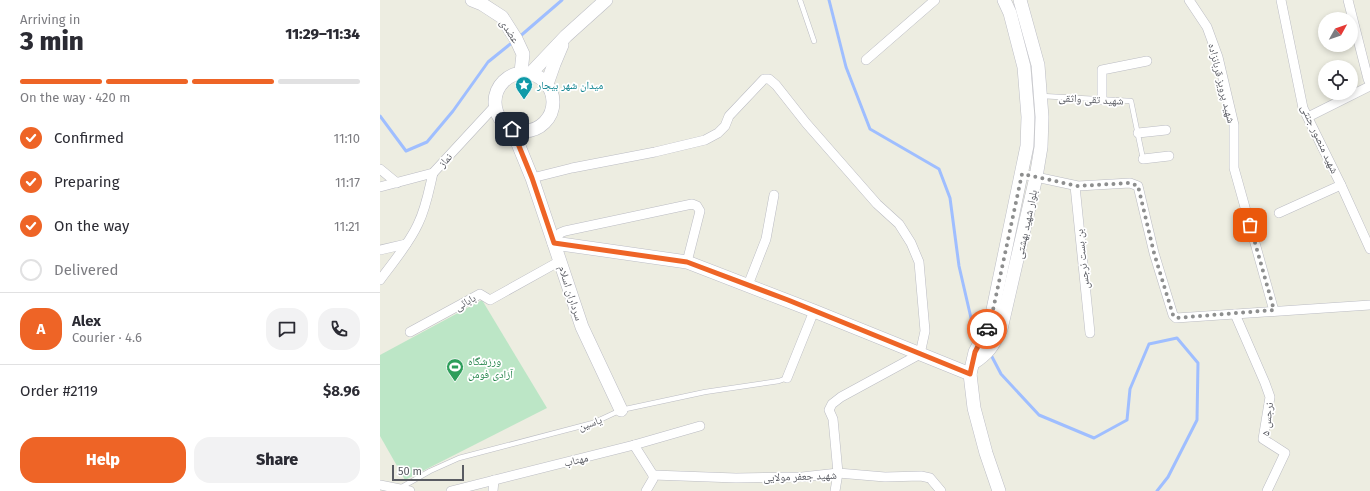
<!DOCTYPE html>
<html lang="en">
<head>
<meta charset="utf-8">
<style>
  :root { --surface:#fff; --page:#f2f2f3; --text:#2b2b33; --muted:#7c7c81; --line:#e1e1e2; --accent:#ee6426 }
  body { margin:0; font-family:"Fira Sans","Noto Naskh Arabic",sans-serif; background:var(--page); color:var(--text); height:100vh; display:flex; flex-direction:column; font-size:15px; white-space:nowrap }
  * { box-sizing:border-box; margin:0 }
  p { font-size:13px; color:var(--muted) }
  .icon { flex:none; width:22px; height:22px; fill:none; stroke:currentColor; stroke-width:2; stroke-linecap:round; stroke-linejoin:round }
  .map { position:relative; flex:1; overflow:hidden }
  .sheet { display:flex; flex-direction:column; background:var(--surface); width:380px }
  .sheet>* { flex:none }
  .needle { width:26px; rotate:50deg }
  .buttons { position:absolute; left:938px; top:12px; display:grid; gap:8px }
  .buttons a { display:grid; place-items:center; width:40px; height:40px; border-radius:50%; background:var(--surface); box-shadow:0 2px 6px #0003; font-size:20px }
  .scale { position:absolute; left:12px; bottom:10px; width:72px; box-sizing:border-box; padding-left:4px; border:2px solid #595b62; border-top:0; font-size:11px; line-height:14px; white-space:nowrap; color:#595b62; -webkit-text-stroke:3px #fff; paint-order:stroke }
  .pin { position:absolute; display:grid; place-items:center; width:34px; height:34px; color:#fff; margin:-17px; border-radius:8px; box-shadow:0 2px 6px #0006 }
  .courier { position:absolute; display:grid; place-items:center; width:40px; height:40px; margin:-20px; border:3px solid #ee6426; border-radius:50%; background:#fff; color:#222; box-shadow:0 1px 5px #0007 }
  .summary em { font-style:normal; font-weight:800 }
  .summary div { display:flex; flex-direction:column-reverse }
  .summary { display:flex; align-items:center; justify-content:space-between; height:68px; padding:0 20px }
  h1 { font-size:26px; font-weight:800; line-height:30px }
  .bar { display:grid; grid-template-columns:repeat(4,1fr); gap:6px 4px; align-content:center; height:48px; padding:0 20px }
  .bar i { height:5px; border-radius:3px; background:var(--line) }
  .bar .current { background:var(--accent) }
  .bar p { grid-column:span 4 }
  .line { display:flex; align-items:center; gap:10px; padding:0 20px; border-top:1px solid var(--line) }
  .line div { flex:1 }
  .round { display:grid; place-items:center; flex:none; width:42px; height:42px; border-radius:16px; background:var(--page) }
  ol { padding:0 20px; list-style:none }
  li { display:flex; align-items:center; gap:12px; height:44px }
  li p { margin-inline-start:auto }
  li .icon { padding:4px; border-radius:50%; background:var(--accent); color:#fff; stroke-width:4 }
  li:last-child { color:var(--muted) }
  li i { width:22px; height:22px; border:2px solid var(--line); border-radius:50% }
  .cta { display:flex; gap:8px; margin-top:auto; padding:8px 20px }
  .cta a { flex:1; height:46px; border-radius:16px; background:var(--accent); color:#fff; font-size:16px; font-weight:800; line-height:46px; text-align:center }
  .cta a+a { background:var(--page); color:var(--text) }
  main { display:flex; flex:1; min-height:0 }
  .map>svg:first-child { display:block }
  .green { fill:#bce6c6 }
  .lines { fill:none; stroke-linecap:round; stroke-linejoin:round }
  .stream { stroke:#9fbeff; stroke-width:3 }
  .lane-casing { stroke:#bbbcc3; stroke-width:5.5 }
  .street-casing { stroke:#bbbcc3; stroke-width:10 }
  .secondary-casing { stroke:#bcbdc5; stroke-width:14 }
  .lane { stroke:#fff; stroke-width:4.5 }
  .street { stroke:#fff; stroke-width:9 }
  .secondary { stroke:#fff; stroke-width:13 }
  .done { stroke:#8d8e8e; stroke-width:4; stroke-dasharray:0 7.2 }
  .route { stroke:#ee6426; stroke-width:5 }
  .labels { text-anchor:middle; stroke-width:3.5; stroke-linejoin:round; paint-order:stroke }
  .street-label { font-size:11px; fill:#595b62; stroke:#fff }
  .culture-label { font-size:11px; fill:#0d838f; stroke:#fff; text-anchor:start }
  .leisure-label { font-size:11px; fill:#27864d; stroke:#fff; text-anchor:start }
</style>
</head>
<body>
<main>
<section class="sheet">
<div class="summary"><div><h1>3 min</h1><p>Arriving in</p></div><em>11:29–11:34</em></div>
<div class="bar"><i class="current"></i><i class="current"></i><i class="current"></i><i></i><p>On the way · 420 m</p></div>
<ol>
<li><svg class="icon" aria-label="check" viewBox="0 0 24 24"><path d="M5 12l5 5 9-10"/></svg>Confirmed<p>11:10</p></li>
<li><svg class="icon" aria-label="check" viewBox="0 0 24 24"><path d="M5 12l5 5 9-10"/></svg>Preparing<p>11:17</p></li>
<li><svg class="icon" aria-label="check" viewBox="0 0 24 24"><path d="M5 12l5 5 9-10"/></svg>On the way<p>11:21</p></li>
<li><i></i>Delivered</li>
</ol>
<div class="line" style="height:72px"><b class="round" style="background:var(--accent);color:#fff">A</b><div><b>Alex</b><p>Courier · 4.6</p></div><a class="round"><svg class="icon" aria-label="chat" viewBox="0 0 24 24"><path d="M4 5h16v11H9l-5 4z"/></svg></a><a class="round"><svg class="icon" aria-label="phone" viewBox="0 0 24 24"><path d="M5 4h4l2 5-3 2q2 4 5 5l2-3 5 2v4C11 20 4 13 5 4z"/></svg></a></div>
<div class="line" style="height:52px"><div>Order #2119</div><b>$8.96</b></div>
<div class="cta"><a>Help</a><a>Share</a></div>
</section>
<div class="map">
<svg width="990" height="491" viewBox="0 0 990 491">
  <rect width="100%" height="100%" fill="#edede1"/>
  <!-- green -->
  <polygon class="green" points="102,300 167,408 25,480 0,436 0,355"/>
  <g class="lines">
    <!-- stream -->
    <g class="stream">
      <polyline points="449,0 466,67 490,129 559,169 570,198 579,266 591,318 600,334"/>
      <polyline points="138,38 182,0"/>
      <polyline points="0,116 26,151 47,142 73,111 108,62 134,41"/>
      <polyline points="610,353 621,374 659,415 714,438 747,420 750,389 769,344 797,338 818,363 817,420 788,477 777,491"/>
    </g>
    <!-- lane casing -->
    <g class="lane-casing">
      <g id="lane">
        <polyline points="420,0 434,41"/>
        <polyline points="662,96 751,101 763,159"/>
        <polyline points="20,488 50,471 79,458 213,423 241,410 325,392 399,381 407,378"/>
      </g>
    </g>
    <!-- street casing -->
    <g class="street-casing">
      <g id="street">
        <polyline points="809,0 827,27 838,57 854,125 854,168 894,311"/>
        <polyline points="901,0 923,108 961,185 990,249"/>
        <polyline points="968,0 988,79 990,83"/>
        <polyline points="486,60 555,0"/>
        <polyline points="722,100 722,70 767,61"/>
        <polyline points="928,117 990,86"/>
        <polyline points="758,133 786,130"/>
        <polyline points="763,159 789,156"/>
        <polyline points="0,169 17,183"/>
        <polyline points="642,174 698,186 750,183 758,186 774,253 793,315 796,318 990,305"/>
        <polyline points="152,178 192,168 275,152 325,140 338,133 345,126 349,116 384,79 389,79 396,85 426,123 497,204 519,224 531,243 539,262 545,331 540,354 461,397 452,404 449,410 453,419 458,473 455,491"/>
        <polyline points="695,186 710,333"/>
        <polyline points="0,187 53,173 114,107"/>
        <polyline points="899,213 961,185"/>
        <polyline points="174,243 180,233 185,231 312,204 317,206 320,211 307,262"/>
        <polyline points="0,250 26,244"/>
        <path d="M0,280c13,-18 29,-36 38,-56 8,-16 11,-34 15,-51"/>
        <polyline points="368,285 386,239 394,195"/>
        <polyline points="855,314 885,383 890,397 883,439 905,453 887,491"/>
        <polyline points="30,332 100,294 110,300 180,261"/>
        <polyline points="407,378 434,311"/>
        <polyline points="254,445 273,475 273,479 266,491"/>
        <polyline points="273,475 356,478 422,477 458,473 505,477 541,476 550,478 561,491"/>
        <polyline points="0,485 30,491"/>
        <polyline points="71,491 254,445 320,426"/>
        <polyline points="113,491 114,480"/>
      </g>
    </g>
    <!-- secondary casing -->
    <g class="secondary-casing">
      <g id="secondary">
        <polyline points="92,0 102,4 122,17 136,39 143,54 141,72"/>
        <circle cx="144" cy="102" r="29"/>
        <polyline points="151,73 186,36 226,0"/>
        <polyline points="167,84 174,64 182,45"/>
        <polyline points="132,129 152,178 202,327 241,410"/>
        <polyline points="174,243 307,262 434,311 590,374"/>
        <path d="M593,363c16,-10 20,-18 28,-34l35,-152 5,-30 1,-30 -4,-52 -18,-65"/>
        <polyline points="619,491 606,453 594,408 590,374 595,352 610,324 647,146 648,117 644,67 630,13 624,0"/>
      </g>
    </g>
    <!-- lane -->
    <use href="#lane" class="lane"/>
    <!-- street -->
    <use href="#street" class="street"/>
    <!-- secondary -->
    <use href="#secondary" class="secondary"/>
  </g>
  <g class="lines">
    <!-- done -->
    <polyline class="done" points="607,329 610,324 642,174 698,186 750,183 758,186 774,253 793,315 796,318 894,310 870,225"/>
    <!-- route -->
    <polyline class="route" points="132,129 152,178 174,243 307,262 408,300 590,374 595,352 607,329"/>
  </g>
  <!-- icons -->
  <defs>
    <g id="sight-pin" transform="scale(0.9)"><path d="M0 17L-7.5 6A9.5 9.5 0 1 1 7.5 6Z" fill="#0f9aa8" stroke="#fff"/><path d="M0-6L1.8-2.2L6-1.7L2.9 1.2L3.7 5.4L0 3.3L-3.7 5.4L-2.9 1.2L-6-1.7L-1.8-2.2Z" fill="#fff"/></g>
    <g id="stadium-pin" transform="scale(0.9)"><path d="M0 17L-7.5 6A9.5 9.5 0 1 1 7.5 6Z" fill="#2e9e5b" stroke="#fff"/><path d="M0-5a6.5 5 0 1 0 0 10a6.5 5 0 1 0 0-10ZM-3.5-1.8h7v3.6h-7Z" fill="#fff"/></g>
  </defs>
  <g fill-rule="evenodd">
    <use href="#sight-pin" x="144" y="85"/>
    <use href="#stadium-pin" x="75" y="367"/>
  </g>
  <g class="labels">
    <!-- street labels -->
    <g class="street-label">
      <text transform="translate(130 31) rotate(57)" y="4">عضدی</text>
      <text transform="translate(842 83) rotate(76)" y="4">شهید پرویز قربانزاده</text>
      <text transform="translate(711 99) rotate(3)" y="4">شهید تقی واثقی</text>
      <text transform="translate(940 139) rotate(65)" y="4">شهید منصور جنتی</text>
      <text transform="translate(65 160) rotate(-47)" y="4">نماز</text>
      <text transform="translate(646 224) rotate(-78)" y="4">بلوار شهید بهشتی</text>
      <text transform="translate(702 259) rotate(-96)" y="4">بن بست نرجس</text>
      <text transform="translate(191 293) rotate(72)" y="4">سرداران اسلام</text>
      <text transform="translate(85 302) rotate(-29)" y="4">بابائی</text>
      <text transform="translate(887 419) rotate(-83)" y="4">نرجس ۵</text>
      <text transform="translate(210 423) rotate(-19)" y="4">یاسین</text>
      <text transform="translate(196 460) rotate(-14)" y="4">مهتاب</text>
      <text transform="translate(420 476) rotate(-2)" y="4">شهید جعفر مولایی</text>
    </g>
    <!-- culture labels -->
    <g class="culture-label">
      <text x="157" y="89">میدان شهر بیجار</text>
    </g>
    <!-- leisure labels -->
    <g class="leisure-label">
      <text x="88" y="365">ورزشگاه<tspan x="88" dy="13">آزادی فومن</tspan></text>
    </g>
  </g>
</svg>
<div class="buttons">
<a><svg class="needle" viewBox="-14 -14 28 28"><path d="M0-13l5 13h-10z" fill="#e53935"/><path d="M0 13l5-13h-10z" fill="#7c7c81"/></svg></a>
<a><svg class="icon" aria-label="locate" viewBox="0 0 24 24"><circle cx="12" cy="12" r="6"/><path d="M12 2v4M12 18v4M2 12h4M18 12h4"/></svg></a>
</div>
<div class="scale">50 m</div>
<div class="pin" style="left:870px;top:225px;background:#ea580c"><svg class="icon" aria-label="bag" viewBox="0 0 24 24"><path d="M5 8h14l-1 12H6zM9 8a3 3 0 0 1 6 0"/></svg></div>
<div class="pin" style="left:132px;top:129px;background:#1f2937"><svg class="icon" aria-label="home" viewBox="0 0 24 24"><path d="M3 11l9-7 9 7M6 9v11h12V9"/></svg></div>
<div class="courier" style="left:607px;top:329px"><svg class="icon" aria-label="car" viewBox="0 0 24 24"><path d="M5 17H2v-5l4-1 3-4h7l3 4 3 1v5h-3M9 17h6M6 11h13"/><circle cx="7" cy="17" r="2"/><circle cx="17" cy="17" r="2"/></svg></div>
</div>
</main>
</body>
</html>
